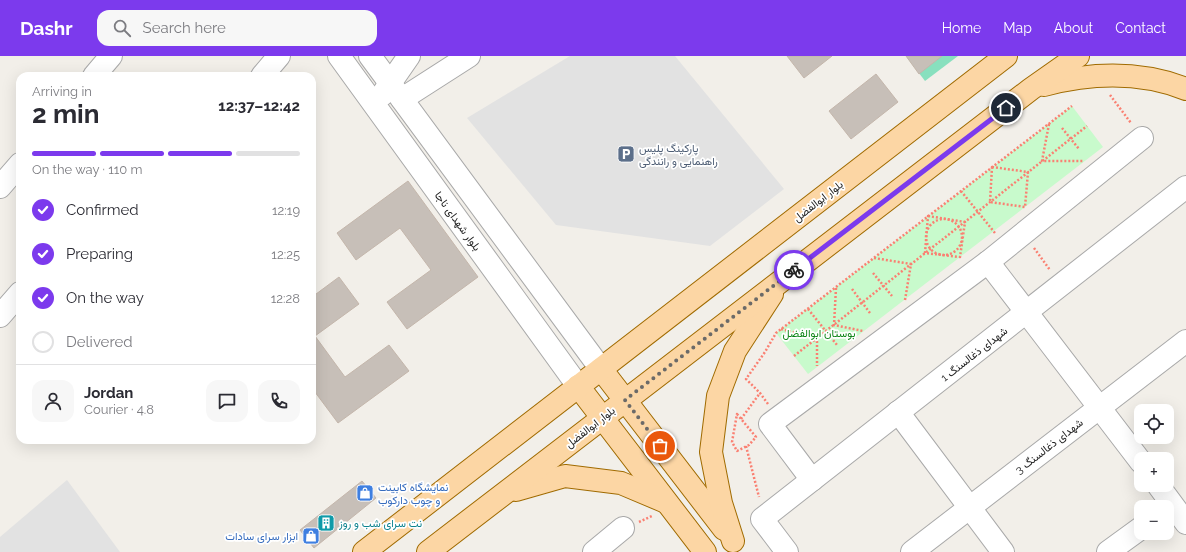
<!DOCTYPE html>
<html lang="en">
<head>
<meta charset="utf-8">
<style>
  :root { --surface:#fff; --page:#f7f7f7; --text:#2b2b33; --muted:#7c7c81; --line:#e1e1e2; --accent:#7c3aed }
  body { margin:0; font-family:Raleway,Vazirmatn,sans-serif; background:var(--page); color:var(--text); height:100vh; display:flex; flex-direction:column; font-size:15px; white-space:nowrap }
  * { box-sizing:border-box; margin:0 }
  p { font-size:13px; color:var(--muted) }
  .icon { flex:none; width:22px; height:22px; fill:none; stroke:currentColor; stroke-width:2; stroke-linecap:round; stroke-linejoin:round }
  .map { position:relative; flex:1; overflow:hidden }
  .sheet { position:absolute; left:16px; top:16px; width:300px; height:372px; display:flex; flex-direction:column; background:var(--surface); border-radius:12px; box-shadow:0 4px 16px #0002 }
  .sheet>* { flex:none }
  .buttons { position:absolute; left:1134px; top:348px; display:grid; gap:8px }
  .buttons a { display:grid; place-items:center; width:40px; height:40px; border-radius:8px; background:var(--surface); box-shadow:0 4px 16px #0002; font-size:20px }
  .pin { position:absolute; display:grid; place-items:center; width:34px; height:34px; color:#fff; margin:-17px; border:2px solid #fff; border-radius:50%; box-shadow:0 1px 4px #0007 }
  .courier { position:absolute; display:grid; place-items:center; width:40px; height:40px; margin:-20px; border:3px solid #7c3aed; border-radius:50%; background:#fff; color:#222; box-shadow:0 1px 5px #0007 }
  .overview em { font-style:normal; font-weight:700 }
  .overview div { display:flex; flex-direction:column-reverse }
  .overview { display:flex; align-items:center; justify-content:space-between; height:68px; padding:0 16px }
  h1 { font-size:26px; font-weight:700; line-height:30px }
  .bar { display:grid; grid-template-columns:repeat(4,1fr); gap:6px 4px; align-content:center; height:48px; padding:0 16px }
  .bar i { height:5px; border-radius:3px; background:var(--line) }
  .bar .selected { background:var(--accent) }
  .bar p { grid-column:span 4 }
  .line { display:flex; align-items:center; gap:10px; padding:0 16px; border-top:1px solid var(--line) }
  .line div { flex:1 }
  .round { display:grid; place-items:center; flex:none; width:42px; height:42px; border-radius:12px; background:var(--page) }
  ol { padding:0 16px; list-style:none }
  li { display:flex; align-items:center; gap:12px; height:44px }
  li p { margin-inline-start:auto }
  li .icon { padding:4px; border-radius:50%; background:var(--accent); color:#fff; stroke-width:4 }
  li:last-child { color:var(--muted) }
  li i { width:22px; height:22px; border:2px solid var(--line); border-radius:50% }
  header { display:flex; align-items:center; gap:24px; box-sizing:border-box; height:56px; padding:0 20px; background:var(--accent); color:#fff }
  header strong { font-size:19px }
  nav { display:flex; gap:22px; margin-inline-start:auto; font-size:14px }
  .search { width:280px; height:36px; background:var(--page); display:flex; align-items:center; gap:10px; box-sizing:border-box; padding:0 14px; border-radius:12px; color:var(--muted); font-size:15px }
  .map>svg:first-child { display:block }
  .park { fill:#c8facc }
  .pitch { fill:#88e0be }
  .parking { fill:#e2e2e2 }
  .building { fill:#c7bfb8; stroke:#c4b6ab }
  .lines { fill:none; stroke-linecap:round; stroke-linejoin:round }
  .minor-casing { stroke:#a9a9a9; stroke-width:24 }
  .major-casing { stroke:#a06b00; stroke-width:24 }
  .path { stroke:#fa8072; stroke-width:2.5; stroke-dasharray:2 2; stroke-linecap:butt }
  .minor { stroke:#fff; stroke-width:22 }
  .major { stroke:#fcd6a4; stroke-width:22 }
  .done { stroke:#6b6a68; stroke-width:4; stroke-dasharray:0 7.2 }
  .route { stroke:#7c3aed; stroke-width:5 }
  .labels { text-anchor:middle; stroke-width:3.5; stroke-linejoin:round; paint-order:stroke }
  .service-label { font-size:11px; fill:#4e5e75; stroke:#fff; text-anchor:start }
  .street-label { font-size:11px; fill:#222; stroke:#fff }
  .park-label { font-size:11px; fill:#0c8416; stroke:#fff }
  .shop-label { font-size:11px; fill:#366cbe; stroke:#fff; text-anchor:start }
  .culture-label { font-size:11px; fill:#0d838f; stroke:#fff; text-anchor:start }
</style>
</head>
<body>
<header>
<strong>Dashr</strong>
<div class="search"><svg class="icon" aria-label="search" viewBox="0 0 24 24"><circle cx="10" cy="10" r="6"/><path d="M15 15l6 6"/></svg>Search here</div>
<nav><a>Home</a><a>Map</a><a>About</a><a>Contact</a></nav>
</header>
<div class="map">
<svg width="1186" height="496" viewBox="0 0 1186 496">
  <rect width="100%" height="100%" fill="#f2efe9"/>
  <!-- park -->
  <polygon class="park" points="1072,50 1103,91 808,318 776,277"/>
  <!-- pitch -->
  <polygon class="pitch" points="906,0 958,0 925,25"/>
  <!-- parking -->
  <g class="parking">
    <polygon points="570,0 675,0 784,133 710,190 556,169 467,62"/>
    <polygon points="67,424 120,496 0,496 0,481"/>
  </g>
  <!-- building -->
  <g class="building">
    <polygon points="787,0 832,0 804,22"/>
    <polygon points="906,0 942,0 919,18"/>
    <polygon points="876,18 898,46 851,83 829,55"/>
    <polygon points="408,125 478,221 407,273 387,246 431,214 400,172 356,204 337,177"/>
    <polygon points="339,221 359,248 315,280 345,321 389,289 409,315 338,367 312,332 312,241"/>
    <polygon points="362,425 376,442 314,492 300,474"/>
  </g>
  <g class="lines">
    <!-- minor casing -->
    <g class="minor-casing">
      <g id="minor">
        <polyline points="339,0 578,330"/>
        <polyline points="370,0 601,313"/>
        <polyline points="94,20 111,0"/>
        <polyline points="262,20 279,0"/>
        <polyline points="382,39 409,0"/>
        <polyline points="402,43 469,0"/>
        <polyline points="0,131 20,108"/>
        <polyline points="988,206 1141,406"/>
        <polyline points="0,260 20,237"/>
        <polyline points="898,356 1003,496"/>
        <polyline points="812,424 770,368 988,206 1142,82"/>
        <polyline points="1158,429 1186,467"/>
        <polyline points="594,496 623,472"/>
        <polyline points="787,496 762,463 1186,131"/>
        <polyline points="912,496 1186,285"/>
        <polyline points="1108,496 1141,472"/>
      </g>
    </g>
    <!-- major casing -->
    <g class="major-casing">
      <g id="major">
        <path d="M1044,29c46,-12 96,-14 142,4"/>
        <polyline points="601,313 724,473"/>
        <polyline points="578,330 705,496"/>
        <polyline points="516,434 565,420 621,427 666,446"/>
        <polyline points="733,485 721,447 711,396 718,340 735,295 772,238"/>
        <polyline points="364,496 1006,0"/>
        <polyline points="428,496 1031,33 1078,0"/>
      </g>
    </g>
    <!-- path -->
    <g class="path">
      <polyline points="1110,39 1131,67"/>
      <polyline points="1049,68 1042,105 1083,105"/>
      <polyline points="1062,72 1079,93"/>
      <polygon points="992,111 1028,116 1025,151 990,146"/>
      <polyline points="961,135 995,177"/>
      <polygon points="928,160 965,166 960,201 925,197"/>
      <circle cx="944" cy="181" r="18"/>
      <polyline points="1034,192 1050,214"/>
      <polyline points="874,202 911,208 905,244"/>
      <polyline points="873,217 892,240"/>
      <polyline points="836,232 834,269 863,275"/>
      <polyline points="852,233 870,257"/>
      <polyline points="808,253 837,289"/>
      <polyline points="781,273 817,282 817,310"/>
      <polyline points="794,300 1087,70"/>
      <polyline points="768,348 760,337 746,323 765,296 776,277 1072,50"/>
      <polygon points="737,358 756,381 749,389 737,395 732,386"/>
      <polyline points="741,363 760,337"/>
      <polyline points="746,390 759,441"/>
      <polyline points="639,466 652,460"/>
    </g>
    <!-- minor -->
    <use href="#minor" class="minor"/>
    <!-- major -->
    <use href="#major" class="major"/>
  </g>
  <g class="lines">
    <!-- done -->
    <polyline class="done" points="660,390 625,344 794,214"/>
    <!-- route -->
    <polyline class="route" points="794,214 1006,52"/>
  </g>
  <!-- icons -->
  <defs>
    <g id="parking-square" transform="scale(0.9)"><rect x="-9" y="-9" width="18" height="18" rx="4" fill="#5c6f8a" stroke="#fff"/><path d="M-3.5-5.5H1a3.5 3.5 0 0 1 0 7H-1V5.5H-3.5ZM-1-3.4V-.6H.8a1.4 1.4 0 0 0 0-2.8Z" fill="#fff"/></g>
    <g id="shop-square" transform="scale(0.9)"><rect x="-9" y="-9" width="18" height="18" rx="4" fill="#3f7fe0" stroke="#fff"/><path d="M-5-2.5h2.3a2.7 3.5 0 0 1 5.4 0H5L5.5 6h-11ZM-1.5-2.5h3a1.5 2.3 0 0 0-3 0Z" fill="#fff"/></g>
    <g id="building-square" transform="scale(0.9)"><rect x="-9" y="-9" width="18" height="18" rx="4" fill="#0f9aa8" stroke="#fff"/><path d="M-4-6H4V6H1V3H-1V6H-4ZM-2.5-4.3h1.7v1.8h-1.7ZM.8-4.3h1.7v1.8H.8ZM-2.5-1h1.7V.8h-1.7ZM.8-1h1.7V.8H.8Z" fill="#fff"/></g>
  </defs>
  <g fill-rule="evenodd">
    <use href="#parking-square" x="626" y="98"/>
    <use href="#shop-square" x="365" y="437"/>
    <use href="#building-square" x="326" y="467"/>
    <use href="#shop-square" x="311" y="480"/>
  </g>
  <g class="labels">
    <!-- service labels -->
    <g class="service-label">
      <text x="639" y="96">پارکینگ پلیس<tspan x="639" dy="13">راهنمایی و رانندگی</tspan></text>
    </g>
    <!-- street labels -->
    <g class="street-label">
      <text transform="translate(818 145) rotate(-38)" y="4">بلوار ابوالفضل</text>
      <text transform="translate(458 165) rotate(54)" y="4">بلوار شهدای ناجا</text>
      <text transform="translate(974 298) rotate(-38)" y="4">شهدای ذغالسنگ 1</text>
      <text transform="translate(590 371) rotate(-38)" y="4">بلوار ابوالفضل</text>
      <text transform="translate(1049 390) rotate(-38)" y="4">شهدای ذغالسنگ 3</text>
    </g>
    <!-- park labels -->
    <g class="park-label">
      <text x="819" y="281">بوستان ابوالفضل</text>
    </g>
    <!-- shop labels -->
    <g class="shop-label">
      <text x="378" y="435">نمایشگاه کابینت<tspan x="378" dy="13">و چوب دارکوب</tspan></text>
      <text x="298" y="484" text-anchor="end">ابزار سرای سادات</text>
    </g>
    <!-- culture labels -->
    <g class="culture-label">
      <text x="339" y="471">نت سرای شب و روز</text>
    </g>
  </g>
</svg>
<div class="buttons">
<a><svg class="icon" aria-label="locate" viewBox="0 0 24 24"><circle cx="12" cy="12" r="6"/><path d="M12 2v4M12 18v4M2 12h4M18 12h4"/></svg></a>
<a>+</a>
<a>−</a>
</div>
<div class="pin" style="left:660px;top:390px;background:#ea580c"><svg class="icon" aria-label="bag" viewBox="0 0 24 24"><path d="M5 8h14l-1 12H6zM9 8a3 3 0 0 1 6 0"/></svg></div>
<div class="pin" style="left:1006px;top:52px;background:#1f2937"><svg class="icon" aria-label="home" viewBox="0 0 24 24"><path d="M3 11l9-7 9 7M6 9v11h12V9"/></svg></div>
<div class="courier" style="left:794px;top:214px"><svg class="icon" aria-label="bike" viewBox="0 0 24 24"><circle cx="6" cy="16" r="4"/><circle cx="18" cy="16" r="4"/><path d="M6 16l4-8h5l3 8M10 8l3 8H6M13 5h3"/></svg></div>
<section class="sheet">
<div class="overview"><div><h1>2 min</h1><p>Arriving in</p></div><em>12:37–12:42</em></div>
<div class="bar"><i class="selected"></i><i class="selected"></i><i class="selected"></i><i></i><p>On the way · 110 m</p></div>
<ol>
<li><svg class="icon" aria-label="check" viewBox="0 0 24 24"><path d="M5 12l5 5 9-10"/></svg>Confirmed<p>12:19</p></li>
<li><svg class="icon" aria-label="check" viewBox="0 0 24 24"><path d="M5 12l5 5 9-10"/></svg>Preparing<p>12:25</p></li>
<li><svg class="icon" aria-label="check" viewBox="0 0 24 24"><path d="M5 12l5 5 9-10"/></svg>On the way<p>12:28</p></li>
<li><i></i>Delivered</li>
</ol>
<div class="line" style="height:72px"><a class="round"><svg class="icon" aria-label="person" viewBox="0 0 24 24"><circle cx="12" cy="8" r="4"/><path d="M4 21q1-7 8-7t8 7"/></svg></a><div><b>Jordan</b><p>Courier · 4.8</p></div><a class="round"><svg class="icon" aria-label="chat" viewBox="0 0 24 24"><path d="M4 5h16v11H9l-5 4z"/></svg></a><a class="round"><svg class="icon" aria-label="phone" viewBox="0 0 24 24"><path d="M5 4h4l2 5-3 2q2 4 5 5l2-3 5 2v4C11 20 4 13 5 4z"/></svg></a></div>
</section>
</div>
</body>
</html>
